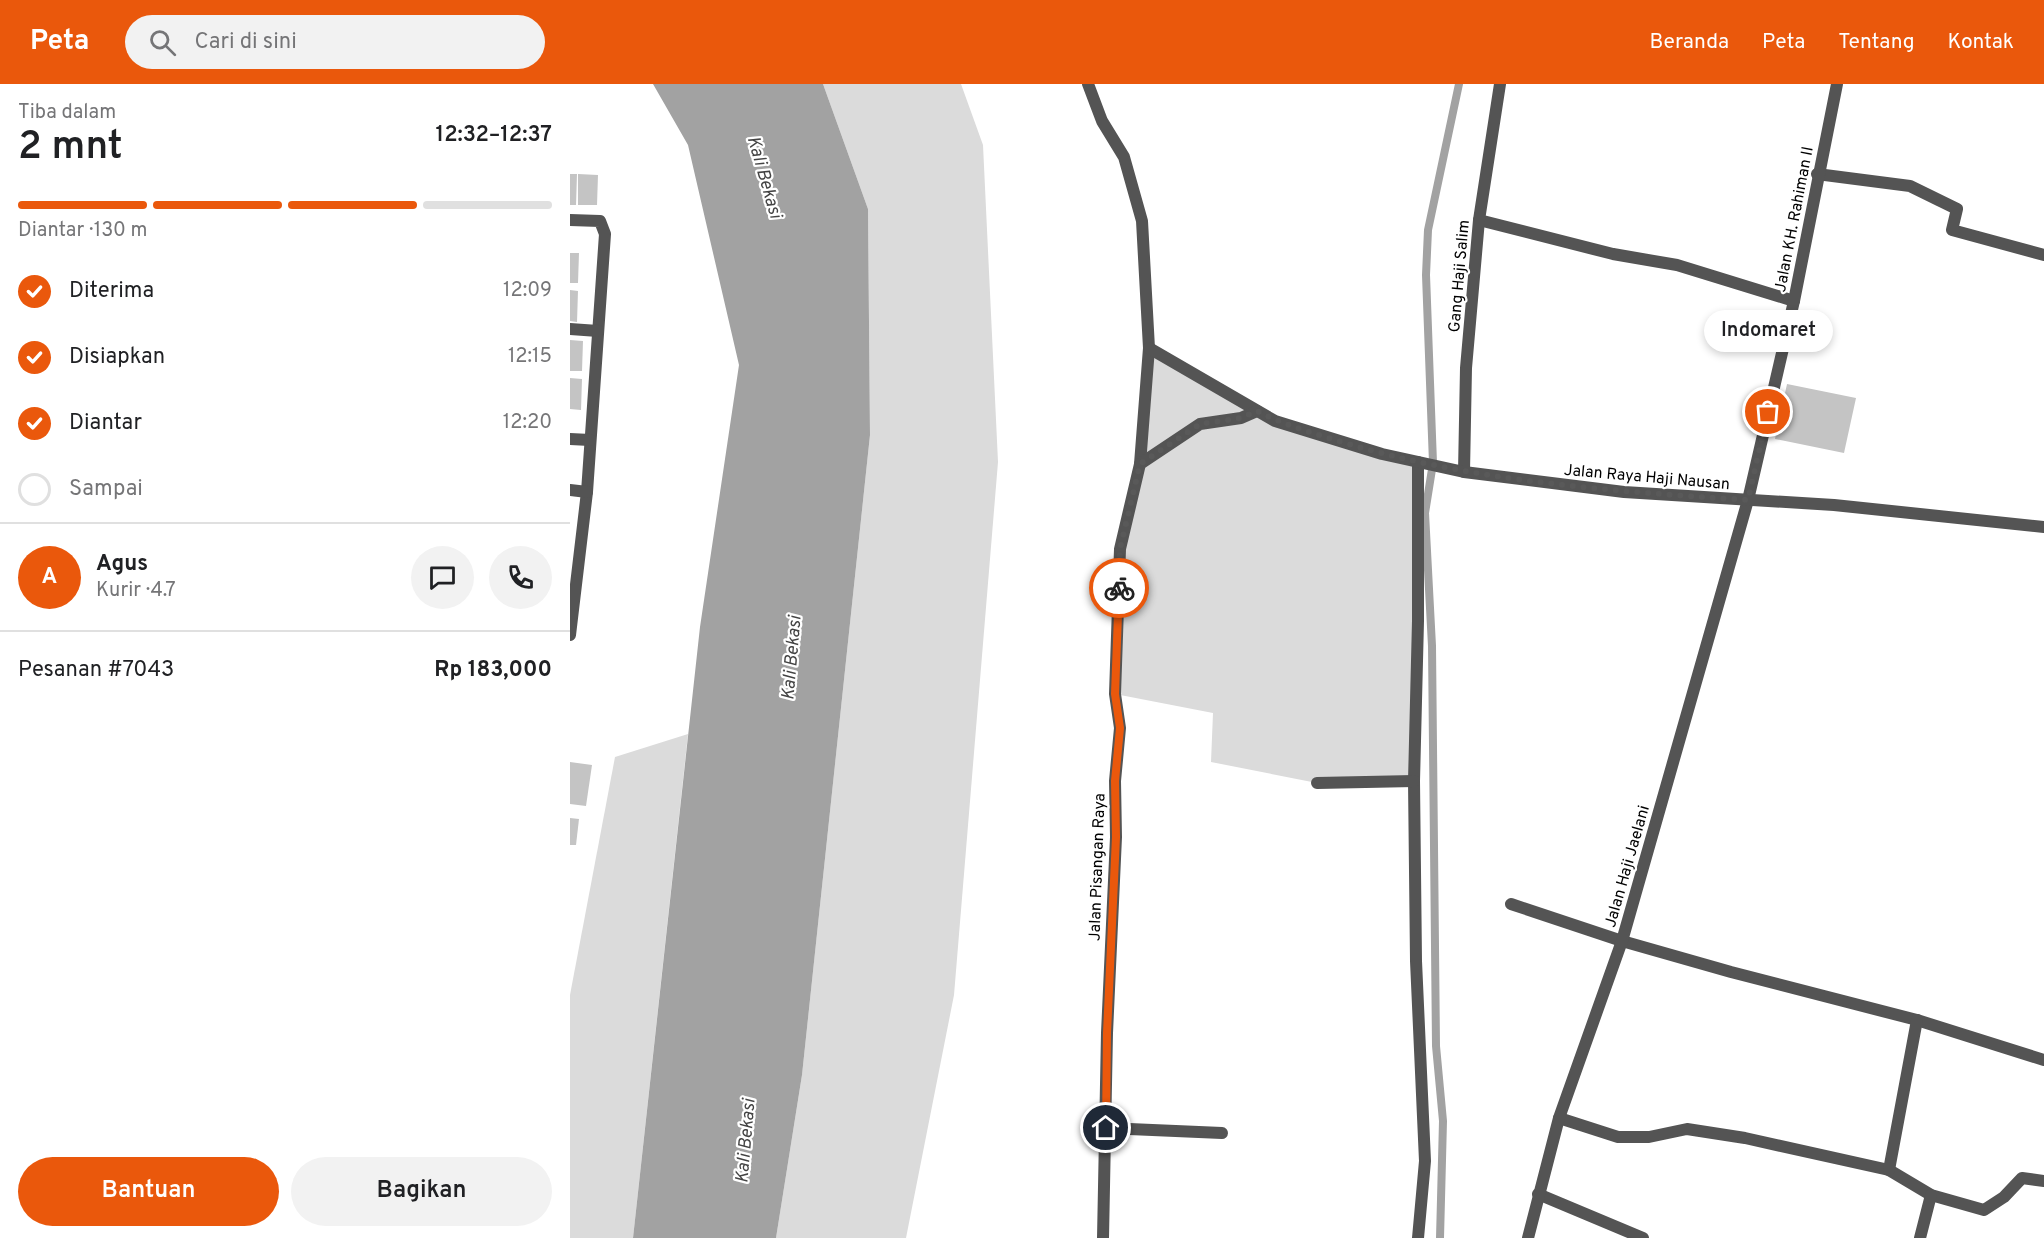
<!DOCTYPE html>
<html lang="id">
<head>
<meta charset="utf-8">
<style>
  :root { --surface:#fff; --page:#f2f2f2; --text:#202124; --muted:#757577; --line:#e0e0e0; --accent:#ea580c }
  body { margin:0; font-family:Overpass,sans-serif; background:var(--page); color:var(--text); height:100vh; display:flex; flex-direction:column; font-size:22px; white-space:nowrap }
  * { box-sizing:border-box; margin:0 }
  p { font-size:20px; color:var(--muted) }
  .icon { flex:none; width:33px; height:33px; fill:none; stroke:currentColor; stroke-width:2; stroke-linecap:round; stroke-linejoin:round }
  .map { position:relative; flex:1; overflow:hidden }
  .side { display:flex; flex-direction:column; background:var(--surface); width:570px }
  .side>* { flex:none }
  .pin { position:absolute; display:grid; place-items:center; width:51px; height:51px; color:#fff; margin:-26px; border:3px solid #fff; border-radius:50%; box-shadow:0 2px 6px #0007 }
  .courier { position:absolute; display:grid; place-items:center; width:60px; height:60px; margin:-30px; border:4px solid #ea580c; border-radius:50%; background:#fff; color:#222; box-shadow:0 2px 8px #0007 }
  .bubble { position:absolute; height:42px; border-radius:21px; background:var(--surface); box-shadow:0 3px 9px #0003; font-size:20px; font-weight:600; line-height:42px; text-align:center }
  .headline em { font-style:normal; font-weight:600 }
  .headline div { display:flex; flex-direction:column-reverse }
  .headline { display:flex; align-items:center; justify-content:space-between; height:102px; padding:0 18px }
  h1 { font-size:39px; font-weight:600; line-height:45px }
  .bar { display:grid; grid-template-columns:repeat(4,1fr); gap:9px 6px; align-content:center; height:72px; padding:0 18px }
  .bar i { height:8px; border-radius:4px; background:var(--line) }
  .bar .active { background:var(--accent) }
  .bar p { grid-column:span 4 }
  .line { display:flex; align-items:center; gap:15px; padding:0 18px; border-top:2px solid var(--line) }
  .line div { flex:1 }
  .round { display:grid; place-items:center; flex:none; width:63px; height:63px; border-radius:32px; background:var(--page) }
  ol { padding:0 18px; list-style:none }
  li { display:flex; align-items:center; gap:18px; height:66px }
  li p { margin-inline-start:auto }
  li .icon { padding:6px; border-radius:50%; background:var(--accent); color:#fff; stroke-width:4 }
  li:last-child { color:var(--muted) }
  li i { width:33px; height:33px; border:3px solid var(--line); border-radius:50% }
  .primary-button { display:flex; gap:12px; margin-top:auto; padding:12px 18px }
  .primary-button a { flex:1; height:69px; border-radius:36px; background:var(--accent); color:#fff; font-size:24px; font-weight:600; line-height:69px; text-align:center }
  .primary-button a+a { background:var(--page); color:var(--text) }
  header { display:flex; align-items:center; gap:36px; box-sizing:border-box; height:84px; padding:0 30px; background:var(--accent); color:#fff }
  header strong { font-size:28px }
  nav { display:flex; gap:33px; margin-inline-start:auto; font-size:21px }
  .search { width:420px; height:54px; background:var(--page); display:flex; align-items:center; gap:15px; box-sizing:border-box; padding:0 21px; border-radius:33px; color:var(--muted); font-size:22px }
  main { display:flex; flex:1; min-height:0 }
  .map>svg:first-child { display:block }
  .green { fill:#dbdbdb }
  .water { fill:#a2a2a2 }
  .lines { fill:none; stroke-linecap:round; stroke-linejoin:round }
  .stream { stroke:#a2a2a2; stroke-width:8 }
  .building { fill:#c4c4c4 }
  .service { stroke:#545454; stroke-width:12 }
  .minor { stroke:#545454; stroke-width:12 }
  .tertiary { stroke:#545454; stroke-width:12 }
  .done { stroke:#595959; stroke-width:6; stroke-dasharray:0 10.8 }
  .route { stroke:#ea580c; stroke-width:8 }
  .labels { text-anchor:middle; stroke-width:4.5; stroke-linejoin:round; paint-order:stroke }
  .street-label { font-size:16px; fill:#000; stroke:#fff }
  .water-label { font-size:18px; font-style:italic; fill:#434343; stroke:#fff }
</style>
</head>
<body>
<header>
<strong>Peta</strong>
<div class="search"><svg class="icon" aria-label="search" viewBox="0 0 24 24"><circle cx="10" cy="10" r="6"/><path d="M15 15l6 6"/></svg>Cari di sini</div>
<nav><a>Beranda</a><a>Peta</a><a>Tentang</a><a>Kontak</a></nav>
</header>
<main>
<section class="side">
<div class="headline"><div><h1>2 mnt</h1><p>Tiba dalam</p></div><em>12:32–12:37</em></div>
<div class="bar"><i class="active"></i><i class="active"></i><i class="active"></i><i></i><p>Diantar · 130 m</p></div>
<ol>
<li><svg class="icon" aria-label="check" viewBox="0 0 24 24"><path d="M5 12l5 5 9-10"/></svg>Diterima<p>12:09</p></li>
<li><svg class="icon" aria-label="check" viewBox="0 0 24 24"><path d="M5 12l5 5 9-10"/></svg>Disiapkan<p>12:15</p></li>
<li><svg class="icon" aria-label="check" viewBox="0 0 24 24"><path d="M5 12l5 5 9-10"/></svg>Diantar<p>12:20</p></li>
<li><i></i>Sampai</li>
</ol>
<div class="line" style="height:108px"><b class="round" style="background:var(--accent);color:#fff">A</b><div><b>Agus</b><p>Kurir · 4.7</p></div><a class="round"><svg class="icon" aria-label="chat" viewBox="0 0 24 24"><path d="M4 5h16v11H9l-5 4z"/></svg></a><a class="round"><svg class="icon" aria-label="phone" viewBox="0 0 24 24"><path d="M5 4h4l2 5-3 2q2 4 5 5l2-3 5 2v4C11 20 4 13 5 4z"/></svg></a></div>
<div class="line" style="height:78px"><div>Pesanan #7043</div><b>Rp 183,000</b></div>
<div class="primary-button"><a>Bantuan</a><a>Bagikan</a></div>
</section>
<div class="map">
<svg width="1474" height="1154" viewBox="0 0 1474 1154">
  <rect width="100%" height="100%" fill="#fff"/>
  <!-- green -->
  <g class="green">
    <polygon points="253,0 391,0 413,61 428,378 384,911 336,1154 206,1154 232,991 300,351 298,125"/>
    <polygon points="579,264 687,327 848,378 844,697 747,699 641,678 643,629 545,610 550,465 570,380"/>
    <polygon points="118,650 63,1154 0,1154 0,911 45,673"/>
  </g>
  <!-- water -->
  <polygon class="water" points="83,0 253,0 298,125 300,351 232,991 206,1154 63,1154 130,543 169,281 118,61"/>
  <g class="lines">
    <!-- stream -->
    <polyline class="stream" points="870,1154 873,1037 866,962 862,562 855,429 863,379 856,191 858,146 889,0"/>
  </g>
  <!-- building -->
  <g class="building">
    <polygon points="0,90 7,90 6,121 0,121"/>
    <polygon points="8,90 28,91 27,121 8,121"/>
    <polygon points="0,169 9,169 8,199 0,199"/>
    <polygon points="0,206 8,207 7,238 0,237"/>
    <polygon points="0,256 13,257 12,287 0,287"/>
    <polygon points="0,294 12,295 11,326 0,325"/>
    <polygon points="1217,300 1286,314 1274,369 1205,355"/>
    <polygon points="0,678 22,681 16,722 0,720"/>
    <polygon points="0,734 9,735 6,761 0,761"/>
  </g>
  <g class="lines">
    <!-- service -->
    <polyline class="service" points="536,1044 652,1049"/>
    <!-- minor -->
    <g class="minor">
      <polyline points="1247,90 1340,102 1387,125 1382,146 1474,171"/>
      <polyline points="0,136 30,137 35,150 17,408 0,551"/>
      <polyline points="909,136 1043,170 1107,181 1224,217"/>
      <polyline points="0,245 28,247"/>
      <polyline points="0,355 20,356"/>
      <polyline points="848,378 848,537 844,697 846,877 855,1077 848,1154"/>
      <polyline points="894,388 896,284 909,136 930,0"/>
      <polyline points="0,406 17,408"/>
      <polyline points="747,699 844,697"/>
      <polyline points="941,820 1052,857 1161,888 1347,936 1474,976"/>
      <polyline points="989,1034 1048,1053 1079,1053 1117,1045 1175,1054 1319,1086 1361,1111 1414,1126 1434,1113 1452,1094 1474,1097"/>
      <polyline points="1319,1086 1347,936"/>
      <polyline points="968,1110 1073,1154"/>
      <polyline points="958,1154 989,1034 1052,857 1178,416 1224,217 1267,0"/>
      <polyline points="1350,1154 1361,1111"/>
    </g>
    <!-- tertiary -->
    <g class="tertiary">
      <polyline points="518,0 532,37 554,73 572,137 579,264 570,380"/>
      <polyline points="579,264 705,337 812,370 894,388 1054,408 1264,421 1474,443"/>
      <polyline points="533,1154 537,949 546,753 545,697 550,644 545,610 550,465 570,380 630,340 671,334 687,327"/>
    </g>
  </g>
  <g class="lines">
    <!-- done -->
    <path class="done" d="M549,504l1,-39 20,-85 60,-40 41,-6 16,-7c27,14 56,22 85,31 132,40 269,49 406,58l20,-88"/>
    <!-- route -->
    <polyline class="route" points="536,1044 537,949 546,753 545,697 550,644 545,610 549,504"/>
  </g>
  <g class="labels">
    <!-- street labels -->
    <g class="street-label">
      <text transform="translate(1223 135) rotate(-79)" y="6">Jalan KH. Rahiman II</text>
      <text transform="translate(888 192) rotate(-85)" y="6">Gang Haji Salim</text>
      <text transform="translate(1077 392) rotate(5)" y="6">Jalan Raya Haji Nausan</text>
      <text transform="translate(1056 782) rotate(-74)" y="6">Jalan Haji Jaelani</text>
      <text transform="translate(526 783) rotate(-88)" y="6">Jalan Pisangan Raya</text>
    </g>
    <!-- water labels -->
    <g class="water-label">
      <text transform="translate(195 93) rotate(74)" y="6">Kali Bekasi</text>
      <text transform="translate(221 574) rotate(-85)" y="6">Kali Bekasi</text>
      <text transform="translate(175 1057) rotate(-85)" y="6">Kali Bekasi</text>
    </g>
  </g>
</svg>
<div class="pin" style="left:1198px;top:328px;background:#ea580c"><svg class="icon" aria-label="bag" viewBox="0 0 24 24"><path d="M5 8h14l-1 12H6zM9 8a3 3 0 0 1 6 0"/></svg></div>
<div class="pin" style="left:536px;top:1044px;background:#1f2937"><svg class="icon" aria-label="home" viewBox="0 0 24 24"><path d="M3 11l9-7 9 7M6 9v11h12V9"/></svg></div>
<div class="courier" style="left:549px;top:504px"><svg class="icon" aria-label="bike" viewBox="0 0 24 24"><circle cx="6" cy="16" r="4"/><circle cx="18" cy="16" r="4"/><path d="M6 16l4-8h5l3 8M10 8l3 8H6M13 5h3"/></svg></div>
<div class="bubble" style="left:1134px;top:226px;width:129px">Indomaret</div>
</div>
</main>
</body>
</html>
